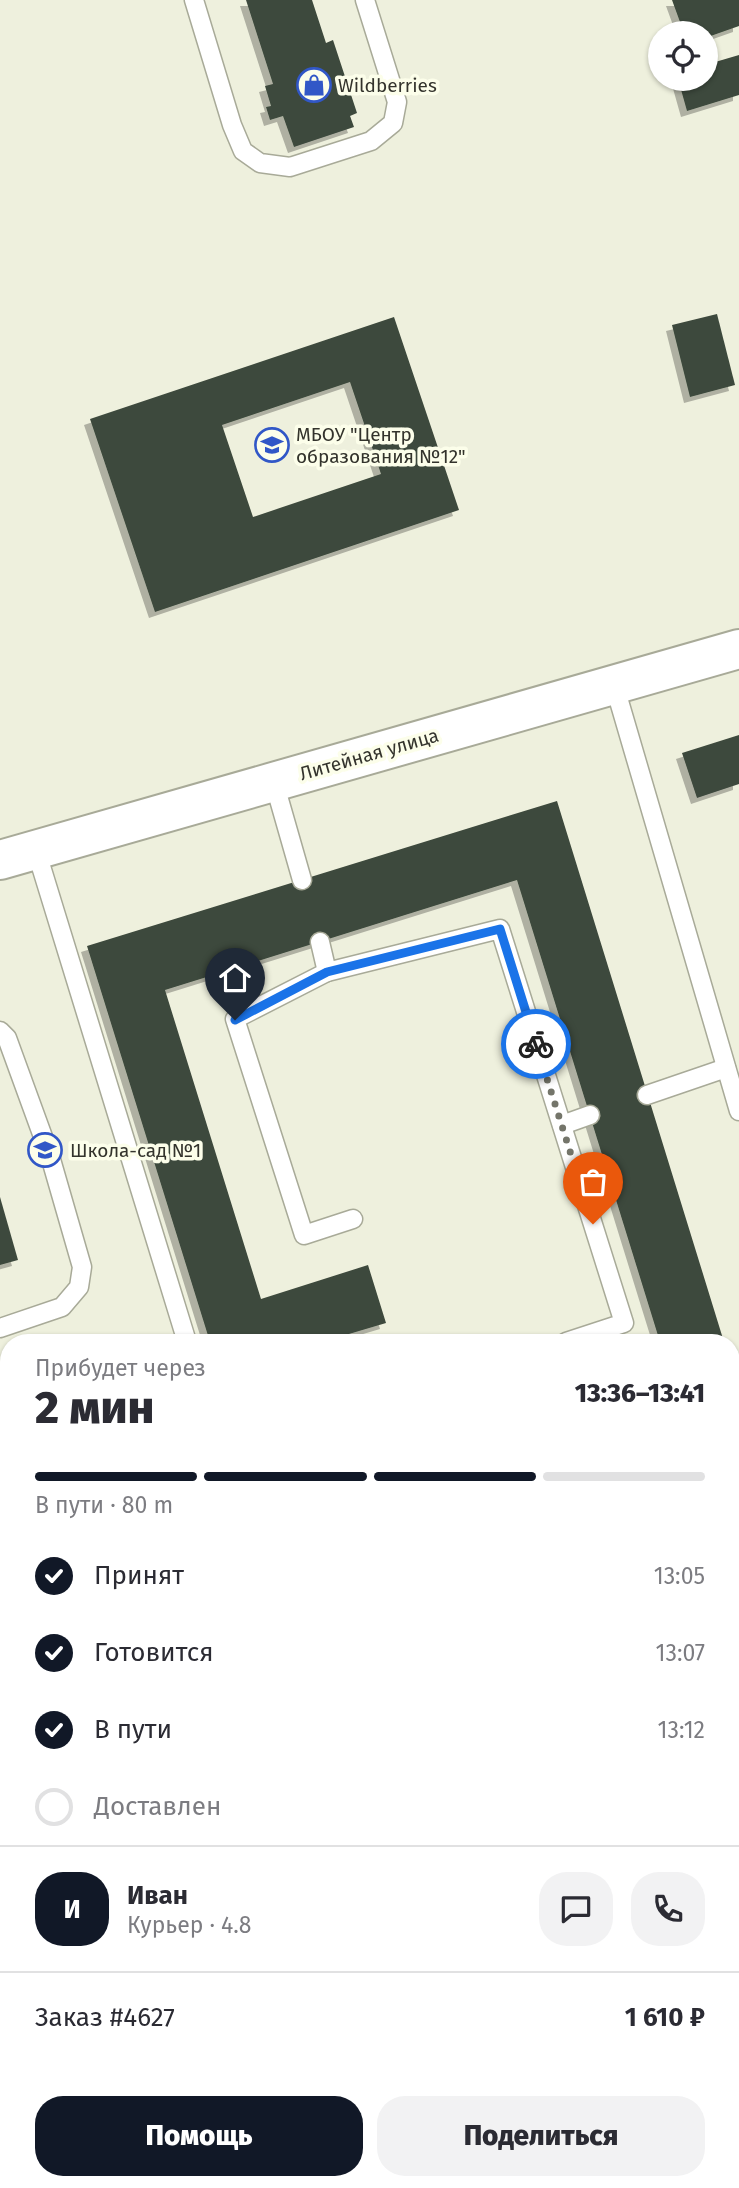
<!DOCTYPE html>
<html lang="ru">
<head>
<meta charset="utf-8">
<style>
  :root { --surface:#fff; --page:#f2f2f3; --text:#2b2b33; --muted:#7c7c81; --line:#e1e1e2; --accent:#111827 }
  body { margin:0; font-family:"Fira Sans",sans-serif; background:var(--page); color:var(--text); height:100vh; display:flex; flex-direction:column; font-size:26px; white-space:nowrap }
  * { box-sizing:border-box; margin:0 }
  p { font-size:23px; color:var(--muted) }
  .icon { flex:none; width:38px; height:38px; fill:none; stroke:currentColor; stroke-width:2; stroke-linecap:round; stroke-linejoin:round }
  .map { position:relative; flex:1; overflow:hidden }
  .sheet { position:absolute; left:0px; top:1334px; width:740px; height:856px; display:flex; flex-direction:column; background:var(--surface); border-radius:28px 28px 0 0; box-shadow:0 2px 5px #0004 }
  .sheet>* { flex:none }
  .buttons { position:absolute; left:648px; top:21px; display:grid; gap:14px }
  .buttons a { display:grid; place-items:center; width:70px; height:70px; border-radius:50%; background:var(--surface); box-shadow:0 2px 5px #0004; font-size:35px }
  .pin { position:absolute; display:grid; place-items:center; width:60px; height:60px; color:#fff; margin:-72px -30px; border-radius:50% 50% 50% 0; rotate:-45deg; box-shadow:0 0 7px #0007 }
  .pin .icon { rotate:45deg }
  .courier { position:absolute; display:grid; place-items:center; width:70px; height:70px; margin:-35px; border:5px solid #1a73e8; border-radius:50%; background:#fff; color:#222; box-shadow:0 2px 9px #0007 }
  .overview em { font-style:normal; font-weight:800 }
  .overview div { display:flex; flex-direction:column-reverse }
  .overview { display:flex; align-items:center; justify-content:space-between; height:119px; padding:0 35px }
  h1 { font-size:46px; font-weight:800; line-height:52px }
  .bar { display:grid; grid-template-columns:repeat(4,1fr); gap:10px 7px; align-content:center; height:84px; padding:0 35px }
  .bar i { height:9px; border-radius:5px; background:var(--line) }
  .bar .selected { background:var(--accent) }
  .bar p { grid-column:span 4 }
  .line { display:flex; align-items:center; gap:18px; padding:0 35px; border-top:2px solid var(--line) }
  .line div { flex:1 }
  .round { display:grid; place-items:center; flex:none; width:74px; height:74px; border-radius:28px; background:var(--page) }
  ol { padding:0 35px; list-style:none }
  li { display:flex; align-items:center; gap:21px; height:77px }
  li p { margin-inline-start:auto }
  li .icon { padding:7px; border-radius:50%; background:var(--accent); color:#fff; stroke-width:4 }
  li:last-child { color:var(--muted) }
  li i { width:38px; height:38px; border:4px solid var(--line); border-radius:50% }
  .primary-button { display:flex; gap:14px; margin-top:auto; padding:14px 35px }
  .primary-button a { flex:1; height:80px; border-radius:28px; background:var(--accent); color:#fff; font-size:28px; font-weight:800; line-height:80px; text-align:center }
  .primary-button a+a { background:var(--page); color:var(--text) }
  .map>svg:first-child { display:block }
  .green { fill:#fdd4be }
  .building { fill:#3d493c; fill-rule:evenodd; filter:url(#shadow) }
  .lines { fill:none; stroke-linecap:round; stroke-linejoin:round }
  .service-casing { stroke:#a8aa98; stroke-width:21 }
  .tertiary-casing { stroke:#a8aa98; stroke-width:42 }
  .secondary-casing { stroke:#a8aa98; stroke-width:42 }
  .service { stroke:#fff; stroke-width:18 }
  .tertiary { stroke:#fff; stroke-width:38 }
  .secondary { stroke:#f0e2c9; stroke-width:38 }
  .done { stroke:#74756a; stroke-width:7; stroke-dasharray:0 12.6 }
  .route { stroke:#1a73e8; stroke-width:9 }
  .labels { text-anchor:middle; stroke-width:7; stroke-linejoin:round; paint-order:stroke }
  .poi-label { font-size:19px; fill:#33332c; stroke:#fcfeea; text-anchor:start }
  .street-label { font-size:19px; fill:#33332c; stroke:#fcfeea }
</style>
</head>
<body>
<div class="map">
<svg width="739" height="2188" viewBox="0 0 739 2188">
  <defs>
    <filter id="shadow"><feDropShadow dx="-6" dy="6" stdDeviation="0" flood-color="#0004"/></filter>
  </defs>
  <rect width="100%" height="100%" fill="#eef0dd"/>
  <!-- green -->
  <g class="green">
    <polygon points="9,1483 9,1674 0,1677 0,1485"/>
    <polygon points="739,1495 739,1660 732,1638 732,1497"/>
  </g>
  <!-- building -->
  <g class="building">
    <polygon points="246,0 312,0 326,43 333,40 357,113 350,116 354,127 294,147 283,116 270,120 266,107 271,106 265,86 273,84"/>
    <polygon points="672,0 739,0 739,26 705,38 705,33 684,33"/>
    <polygon points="739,55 739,95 687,111 678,79 705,79 705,65"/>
    <polygon points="717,314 735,385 690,397 672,325"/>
    <path d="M394,317l65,193 -304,102 -65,-193zM350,382l31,92 -128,43 -31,-92z"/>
    <polygon points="739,735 739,784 697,798 682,753"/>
    <polygon points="557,801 724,1342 660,1342 517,880 165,990 261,1299 368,1265 386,1323 322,1342 210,1342 87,946"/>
    <polygon points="0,1197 18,1260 0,1265"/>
    <polygon points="732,1368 739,1390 739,1418 732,1420"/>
    <polygon points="739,1735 739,1907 732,1910 732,1737"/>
  </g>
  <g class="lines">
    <!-- service casing -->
    <g class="service-casing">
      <g id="service">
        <polyline points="194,0 232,125 243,151 260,163 290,167 371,141 393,123 397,102 365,0"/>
        <polyline points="614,684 739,1111"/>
        <polyline points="274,782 302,880"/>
        <polyline points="36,850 187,1342"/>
        <polyline points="320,942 327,972 235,1019 304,1235 353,1219"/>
        <polyline points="327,972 500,929 624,1323 566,1342"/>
        <polyline points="0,1031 7,1038 50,1156 82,1267 79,1287 62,1307 0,1328"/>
        <polyline points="647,1095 726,1068"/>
        <polyline points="562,1125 590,1115"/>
        <polyline points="732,1466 739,1463"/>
        <polyline points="732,2014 739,2012"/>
        <polyline points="0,2140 9,2136"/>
        <polyline points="267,2180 270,2188"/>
        <polyline points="595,2180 596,2188"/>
      </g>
    </g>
    <!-- tertiary casing -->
    <g class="tertiary-casing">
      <polyline id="tertiary" points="0,860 739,649"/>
    </g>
    <!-- secondary casing -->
    <g class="secondary-casing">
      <polyline id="secondary" points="692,2188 713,2180"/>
    </g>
    <!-- service -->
    <use href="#service" class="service"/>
    <!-- tertiary -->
    <use href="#tertiary" class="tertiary"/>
    <!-- secondary -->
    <use href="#secondary" class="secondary"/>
  </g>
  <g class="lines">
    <!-- done -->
    <polyline class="done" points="536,1044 593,1224"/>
    <!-- route -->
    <polyline class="route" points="235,1020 327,972 500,929 536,1044"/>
  </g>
  <!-- icons -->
  <defs>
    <g id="shop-ring" transform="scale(1.75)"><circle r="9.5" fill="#fcfeea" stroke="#3157c7" stroke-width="1.5"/><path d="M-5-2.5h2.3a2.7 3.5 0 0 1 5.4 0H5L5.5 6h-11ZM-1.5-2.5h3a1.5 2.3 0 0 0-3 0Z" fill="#3157c7"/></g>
    <g id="school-ring" transform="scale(1.75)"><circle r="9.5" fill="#fcfeea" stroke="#3157c7" stroke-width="1.5"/><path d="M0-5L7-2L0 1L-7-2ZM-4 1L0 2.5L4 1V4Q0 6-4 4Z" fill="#3157c7"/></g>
  </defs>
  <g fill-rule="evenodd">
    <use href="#shop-ring" x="314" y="85"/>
    <use href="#school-ring" x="272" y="445"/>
    <use href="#school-ring" x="45" y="1150"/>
  </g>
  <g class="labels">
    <!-- poi labels -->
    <g class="poi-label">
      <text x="338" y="92">Wildberries</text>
      <text x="296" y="441">МБОУ "Центр<tspan x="296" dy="22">образования №12"</tspan></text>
      <text x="70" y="1157">Школа-сад №1</text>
    </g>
    <!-- street labels -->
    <g class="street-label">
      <text transform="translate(369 754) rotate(-16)" y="7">Литейная улица</text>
    </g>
  </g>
</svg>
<div class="buttons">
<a><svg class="icon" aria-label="locate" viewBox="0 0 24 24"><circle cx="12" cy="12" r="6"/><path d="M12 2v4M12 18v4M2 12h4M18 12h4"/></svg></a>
</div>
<div class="pin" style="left:593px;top:1224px;background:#ea580c"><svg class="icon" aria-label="bag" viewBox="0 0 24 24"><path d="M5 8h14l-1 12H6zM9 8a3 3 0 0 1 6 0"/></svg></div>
<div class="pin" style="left:235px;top:1020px;background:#1f2937"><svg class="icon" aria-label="home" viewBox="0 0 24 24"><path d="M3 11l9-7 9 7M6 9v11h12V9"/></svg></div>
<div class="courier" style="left:536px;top:1044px"><svg class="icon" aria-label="bike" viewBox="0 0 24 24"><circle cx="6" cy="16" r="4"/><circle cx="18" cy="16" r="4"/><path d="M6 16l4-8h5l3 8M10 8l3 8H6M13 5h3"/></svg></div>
<section class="sheet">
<div class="overview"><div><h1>2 мин</h1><p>Прибудет через</p></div><em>13:36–13:41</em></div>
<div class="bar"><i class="selected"></i><i class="selected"></i><i class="selected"></i><i></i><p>В пути · 80 m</p></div>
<ol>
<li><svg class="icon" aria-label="check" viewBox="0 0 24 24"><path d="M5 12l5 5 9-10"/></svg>Принят<p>13:05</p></li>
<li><svg class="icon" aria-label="check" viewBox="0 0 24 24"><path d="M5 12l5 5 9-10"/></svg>Готовится<p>13:07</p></li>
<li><svg class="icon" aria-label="check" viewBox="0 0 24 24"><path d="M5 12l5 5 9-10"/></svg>В пути<p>13:12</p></li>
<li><i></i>Доставлен</li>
</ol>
<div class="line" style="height:126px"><b class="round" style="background:var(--accent);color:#fff">И</b><div><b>Иван</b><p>Курьер · 4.8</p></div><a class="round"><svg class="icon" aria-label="chat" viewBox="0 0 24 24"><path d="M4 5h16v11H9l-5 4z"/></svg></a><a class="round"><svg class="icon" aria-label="phone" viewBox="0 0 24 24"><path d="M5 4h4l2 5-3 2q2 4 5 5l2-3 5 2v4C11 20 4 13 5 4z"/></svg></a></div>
<div class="line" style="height:91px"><div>Заказ #4627</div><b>1 610 ₽</b></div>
<div class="primary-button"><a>Помощь</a><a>Поделиться</a></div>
</section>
</div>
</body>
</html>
